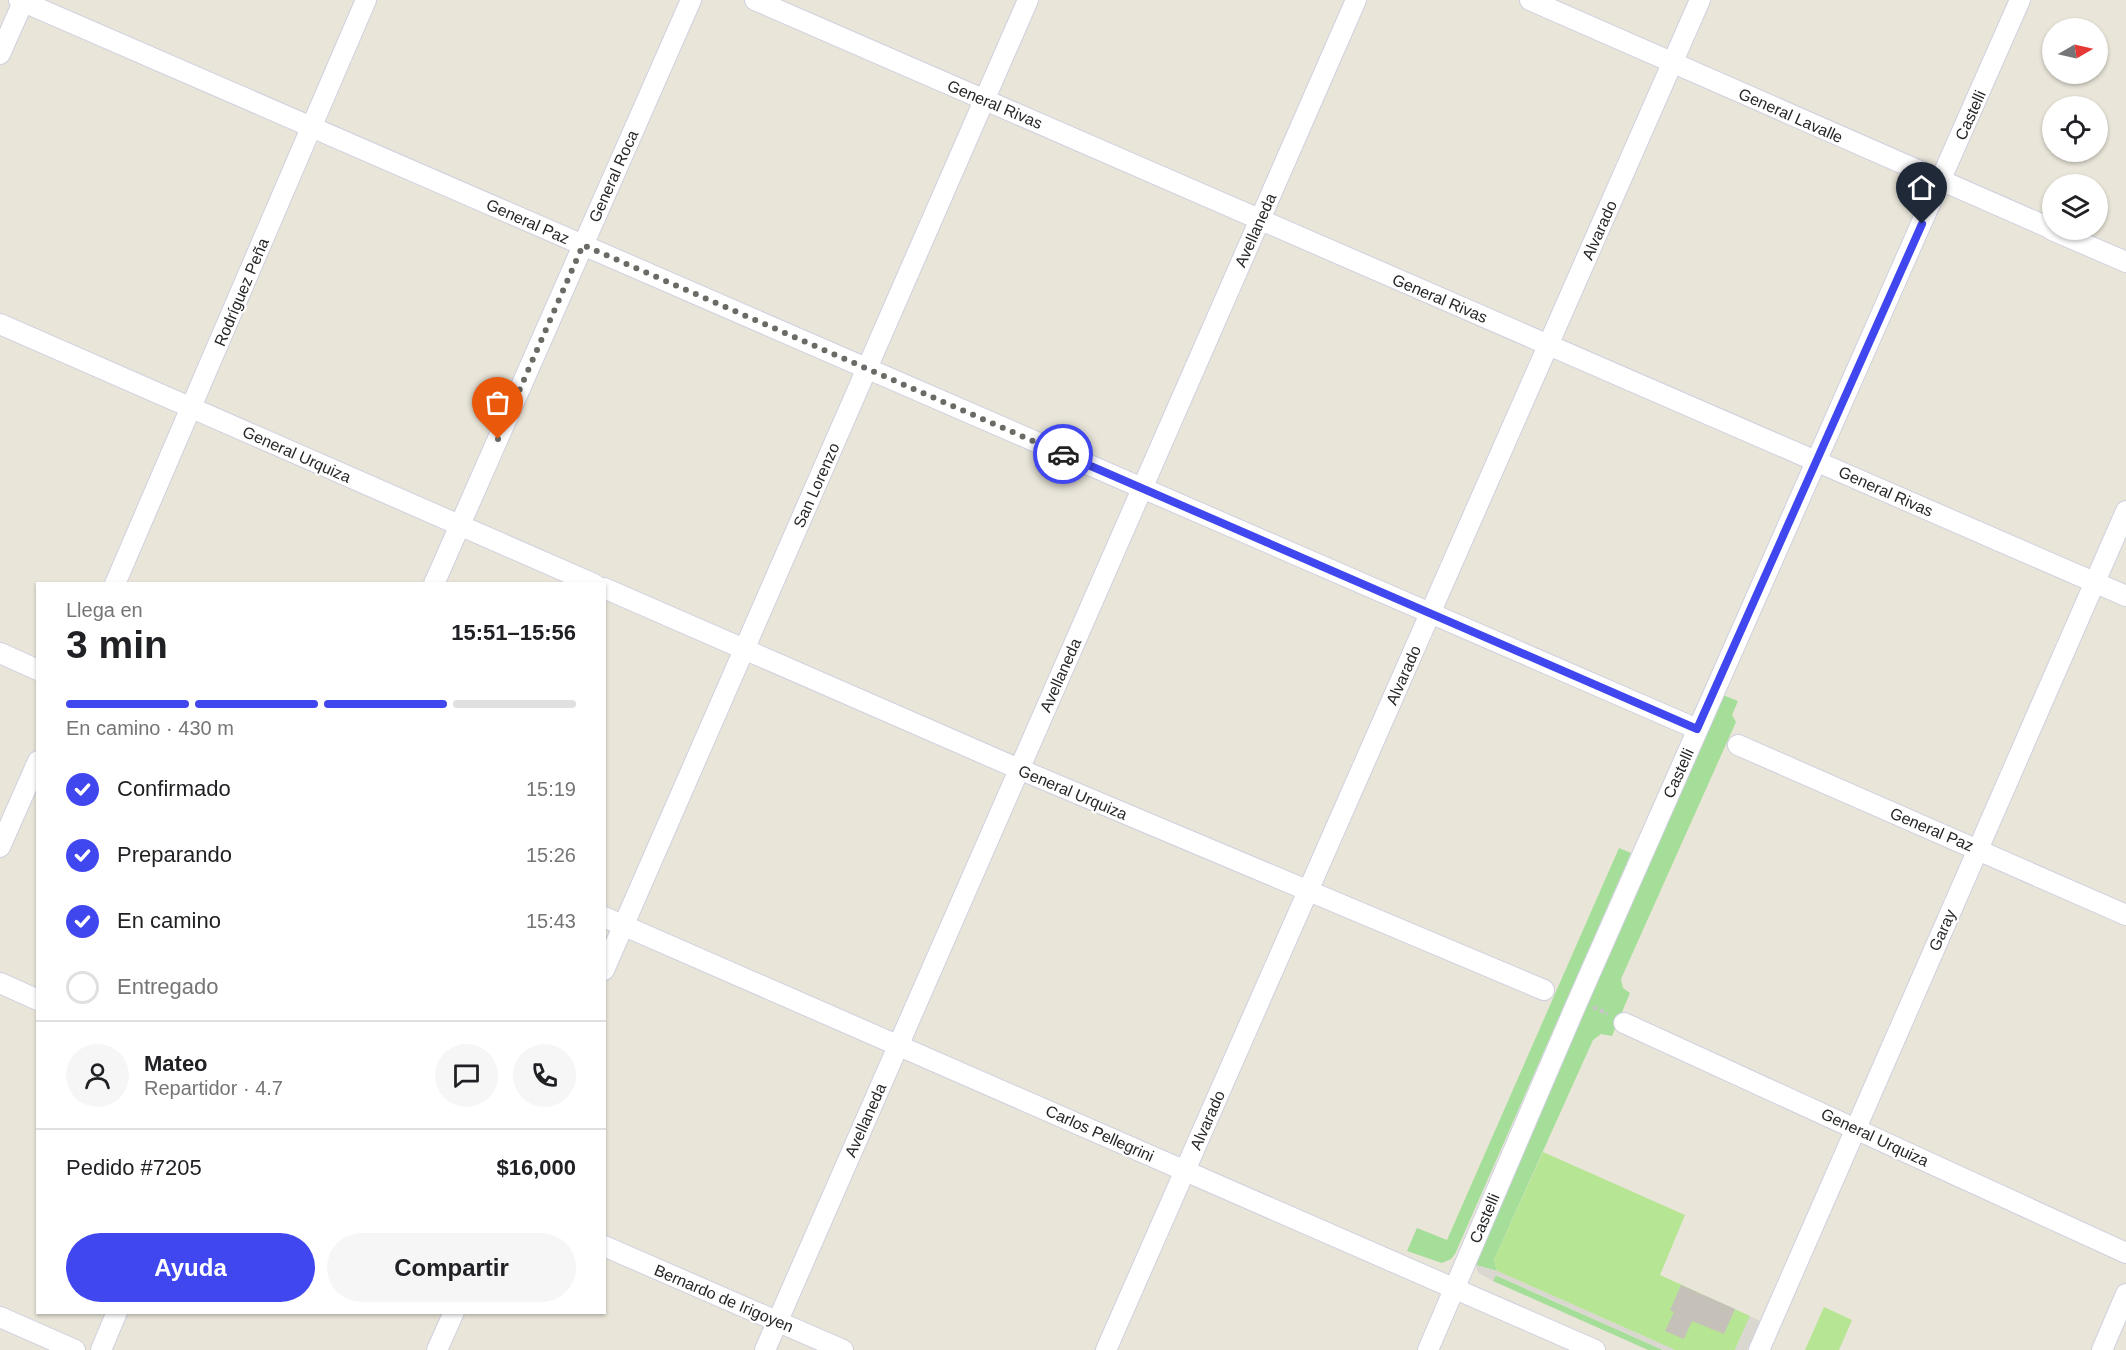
<!DOCTYPE html>
<html lang="es">
<head>
<meta charset="utf-8">
<style>
  :root { --surface:#fff; --page:#f6f6f6; --text:#202124; --muted:#757577; --line:#e0e0e0; --accent:#4147ef }
  body { margin:0; font-family:Arial,sans-serif; background:var(--page); color:var(--text); height:100vh; display:flex; flex-direction:column; font-size:22px; white-space:nowrap }
  * { box-sizing:border-box; margin:0 }
  p { font-size:20px; color:var(--muted) }
  .icon { flex:none; width:33px; height:33px; fill:none; stroke:currentColor; stroke-width:2; stroke-linecap:round; stroke-linejoin:round }
  .map { position:relative; flex:1; overflow:hidden }
  .details { position:absolute; left:36px; top:582px; width:570px; height:732px; display:flex; flex-direction:column; background:var(--surface); border-radius:0px; box-shadow:0 2px 4px #0004 }
  .details>* { flex:none }
  .needle { width:39px; rotate:81deg }
  .tools { position:absolute; left:2042px; top:18px; display:grid; gap:12px }
  .tools a { display:grid; place-items:center; width:66px; height:66px; border-radius:50%; background:var(--surface); box-shadow:0 2px 4px #0004; font-size:30px }
  .pin { position:absolute; display:grid; place-items:center; width:51px; height:51px; color:#fff; margin:-62px -26px; border-radius:50% 50% 50% 0; rotate:-45deg; box-shadow:0 0 6px #0007 }
  .pin .icon { rotate:45deg }
  .courier { position:absolute; display:grid; place-items:center; width:60px; height:60px; margin:-30px; border:4px solid #4147ef; border-radius:50%; background:#fff; color:#222; box-shadow:0 2px 8px #0007 }
  .headline em { font-style:normal; font-weight:700 }
  .headline div { display:flex; flex-direction:column-reverse }
  .headline { display:flex; align-items:center; justify-content:space-between; height:102px; padding:0 30px }
  h1 { font-size:39px; font-weight:700; line-height:45px }
  .bar { display:grid; grid-template-columns:repeat(4,1fr); gap:9px 6px; align-content:center; height:72px; padding:0 30px }
  .bar i { height:8px; border-radius:4px; background:var(--line) }
  .bar .active { background:var(--accent) }
  .bar p { grid-column:span 4 }
  .line { display:flex; align-items:center; gap:15px; padding:0 30px; border-top:2px solid var(--line) }
  .line div { flex:1 }
  .round { display:grid; place-items:center; flex:none; width:63px; height:63px; border-radius:32px; background:var(--page) }
  ol { padding:0 30px; list-style:none }
  li { display:flex; align-items:center; gap:18px; height:66px }
  li p { margin-inline-start:auto }
  li .icon { padding:6px; border-radius:50%; background:var(--accent); color:#fff; stroke-width:4 }
  li:last-child { color:var(--muted) }
  li i { width:33px; height:33px; border:3px solid var(--line); border-radius:50% }
  .button { display:flex; gap:12px; margin-top:auto; padding:12px 30px }
  .button a { flex:1; height:69px; border-radius:36px; background:var(--accent); color:#fff; font-size:24px; font-weight:700; line-height:69px; text-align:center }
  .button a+a { background:var(--page); color:var(--text) }
  .map>svg:first-child { display:block }
  .green { fill:#a5de98 }
  .pitch { fill:#b6e594 }
  .plaza { fill:#dad7d0 }
  .building { fill:#c5c1b9 }
  .lines { fill:none; stroke-linecap:round; stroke-linejoin:round }
  .minor-casing { stroke:#cfd0e0; stroke-width:22 }
  .path { stroke:#c7c7c7; stroke-width:4; stroke-dasharray:4.5 3; stroke-linecap:butt }
  .minor { stroke:#fff; stroke-width:20 }
  .done { stroke:#6b6a65; stroke-width:6; stroke-dasharray:0 10.8 }
  .route { stroke:#4147ef; stroke-width:8 }
  .labels { text-anchor:middle; stroke-width:4.5; stroke-linejoin:round; paint-order:stroke }
  .street-label { font-size:16px; fill:#272727; stroke:#fff }
</style>
</head>
<body>
<div class="map">
<svg width="2126" height="1350" viewBox="0 0 2126 1350">
  <rect width="100%" height="100%" fill="#e9e5d9"/>
  <!-- green -->
  <g class="green">
    <polygon points="1723,695 1738,701 1732,715 1736,722 1621,979 1623,988 1630,993 1612,1036 1601,1034 1593,1040 1494,1260 1497,1271 1476,1265 1480,1251"/>
    <polygon points="1619,848 1631,853 1455,1254 1451,1259 1442,1263 1407,1251 1417,1228 1447,1240"/>
    <polygon points="1495,1275 1663,1350 1648,1350 1493,1281"/>
  </g>
  <!-- pitch -->
  <g class="pitch">
    <polygon points="1543,1152 1685,1215 1660,1275 1750,1316 1735,1350 1675,1350 1497,1271 1494,1260"/>
    <polygon points="1824,1307 1852,1320 1839,1350 1805,1350"/>
  </g>
  <!-- plaza -->
  <g class="plaza">
    <polygon points="1476,1265 1497,1271 1675,1350 1663,1350 1496,1275 1493,1281 1478,1273"/>
    <polygon points="1750,1316 1760,1321 1747,1350 1735,1350"/>
  </g>
  <!-- building -->
  <polygon class="building" points="1681,1285 1735,1309 1724,1334 1692,1321 1684,1339 1665,1331 1674,1312 1670,1310"/>
  <g class="lines">
    <!-- minor casing -->
    <g class="minor-casing">
      <g id="minor">
        <polyline points="19,0 1697,729"/>
        <polyline points="755,0 2126,596"/>
        <polyline points="1530,0 2052,229"/>
        <polyline points="0,54 24,0"/>
        <polyline points="2052,230 2126,262"/>
        <polyline points="0,324 594,584"/>
        <polyline points="115,584 366,0"/>
        <polyline points="434,584 691,0"/>
        <polyline points="604,588 1019,769 1544,990"/>
        <polyline points="0,653 38,670"/>
        <polyline points="1738,745 2126,915"/>
        <polyline points="0,847 38,761"/>
        <polyline points="604,917 1595,1350"/>
        <polyline points="604,970 1028,0"/>
        <polyline points="0,983 38,1000"/>
        <polyline points="1624,1023 2126,1253"/>
        <polyline points="604,1246 843,1350"/>
        <polyline points="0,1317 75,1350"/>
        <polyline points="101,1350 117,1312"/>
        <polyline points="437,1350 454,1312"/>
        <polyline points="765,1350 1356,0"/>
        <polyline points="1106,1350 1700,0"/>
        <polyline points="1428,1350 1576,1005 2020,0"/>
        <polyline points="1759,1350 2126,511"/>
        <polyline points="2102,1350 2126,1294"/>
      </g>
    </g>
    <!-- path -->
    <polyline class="path" points="1593,1007 1608,1014"/>
    <!-- minor -->
    <use href="#minor" class="minor"/>
  </g>
  <g class="lines">
    <!-- done -->
    <polyline class="done" points="498,439 583,245 1063,454"/>
    <!-- route -->
    <polyline class="route" points="1063,454 1697,729 1922,224"/>
  </g>
  <g class="labels">
    <!-- street labels -->
    <g class="street-label">
      <text transform="translate(995 104) rotate(23)" y="6">General Rivas</text>
      <text transform="translate(1791 115) rotate(24)" y="6">General Lavalle</text>
      <text transform="translate(1970 115) rotate(-66)" y="6">Castelli</text>
      <text transform="translate(613 176) rotate(-66)" y="6">General Roca</text>
      <text transform="translate(528 221) rotate(24)" y="6">General Paz</text>
      <text transform="translate(1255 230) rotate(-66)" y="6">Avellaneda</text>
      <text transform="translate(1599 230) rotate(-66)" y="6">Alvarado</text>
      <text transform="translate(241 292) rotate(-67)" y="6">Rodríguez Peña</text>
      <text transform="translate(1440 298) rotate(23)" y="6">General Rivas</text>
      <text transform="translate(297 454) rotate(24)" y="6">General Urquiza</text>
      <text transform="translate(816 485) rotate(-66)" y="6">San Lorenzo</text>
      <text transform="translate(1886 491) rotate(24)" y="6">General Rivas</text>
      <text transform="translate(1060 675) rotate(-66)" y="6">Avellaneda</text>
      <text transform="translate(1403 675) rotate(-66)" y="6">Alvarado</text>
      <text transform="translate(1678 773) rotate(-66)" y="6">Castelli</text>
      <text transform="translate(1073 792) rotate(23)" y="6">General Urquiza</text>
      <text transform="translate(1932 829) rotate(23)" y="6">General Paz</text>
      <text transform="translate(1942 930) rotate(-66)" y="6">Garay</text>
      <text transform="translate(865 1120) rotate(-66)" y="6">Avellaneda</text>
      <text transform="translate(1207 1120) rotate(-66)" y="6">Alvarado</text>
      <text transform="translate(1100 1133) rotate(24)" y="6">Carlos Pellegrini</text>
      <text transform="translate(1875 1137) rotate(25)" y="6">General Urquiza</text>
      <text transform="translate(1484 1218) rotate(-67)" y="6">Castelli</text>
      <text transform="translate(724 1298) rotate(23)" y="6">Bernardo de Irigoyen</text>
    </g>
  </g>
</svg>
<div class="tools">
<a><svg class="needle" viewBox="-14 -14 28 28"><path d="M0-13l5 13h-10z" fill="#e53935"/><path d="M0 13l5-13h-10z" fill="#757577"/></svg></a>
<a><svg class="icon" aria-label="locate" viewBox="0 0 24 24"><circle cx="12" cy="12" r="6"/><path d="M12 2v4M12 18v4M2 12h4M18 12h4"/></svg></a>
<a><svg class="icon" aria-label="layers" viewBox="0 0 24 24"><path d="M12 4l9 5-9 5-9-5zM3 14l9 5 9-5"/></svg></a>
</div>
<div class="pin" style="left:498px;top:439px;background:#ea580c"><svg class="icon" aria-label="bag" viewBox="0 0 24 24"><path d="M5 8h14l-1 12H6zM9 8a3 3 0 0 1 6 0"/></svg></div>
<div class="pin" style="left:1922px;top:224px;background:#1f2937"><svg class="icon" aria-label="home" viewBox="0 0 24 24"><path d="M3 11l9-7 9 7M6 9v11h12V9"/></svg></div>
<div class="courier" style="left:1063px;top:454px"><svg class="icon" aria-label="car" viewBox="0 0 24 24"><path d="M5 17H2v-5l4-1 3-4h7l3 4 3 1v5h-3M9 17h6M6 11h13"/><circle cx="7" cy="17" r="2"/><circle cx="17" cy="17" r="2"/></svg></div>
<section class="details">
<div class="headline"><div><h1>3 min</h1><p>Llega en</p></div><em>15:51–15:56</em></div>
<div class="bar"><i class="active"></i><i class="active"></i><i class="active"></i><i></i><p>En camino · 430 m</p></div>
<ol>
<li><svg class="icon" aria-label="check" viewBox="0 0 24 24"><path d="M5 12l5 5 9-10"/></svg>Confirmado<p>15:19</p></li>
<li><svg class="icon" aria-label="check" viewBox="0 0 24 24"><path d="M5 12l5 5 9-10"/></svg>Preparando<p>15:26</p></li>
<li><svg class="icon" aria-label="check" viewBox="0 0 24 24"><path d="M5 12l5 5 9-10"/></svg>En camino<p>15:43</p></li>
<li><i></i>Entregado</li>
</ol>
<div class="line" style="height:108px"><a class="round"><svg class="icon" aria-label="person" viewBox="0 0 24 24"><circle cx="12" cy="8" r="4"/><path d="M4 21q1-7 8-7t8 7"/></svg></a><div><b>Mateo</b><p>Repartidor · 4.7</p></div><a class="round"><svg class="icon" aria-label="chat" viewBox="0 0 24 24"><path d="M4 5h16v11H9l-5 4z"/></svg></a><a class="round"><svg class="icon" aria-label="phone" viewBox="0 0 24 24"><path d="M5 4h4l2 5-3 2q2 4 5 5l2-3 5 2v4C11 20 4 13 5 4z"/></svg></a></div>
<div class="line" style="height:78px"><div>Pedido #7205</div><b>$16,000</b></div>
<div class="button"><a>Ayuda</a><a>Compartir</a></div>
</section>
</div>
</body>
</html>
